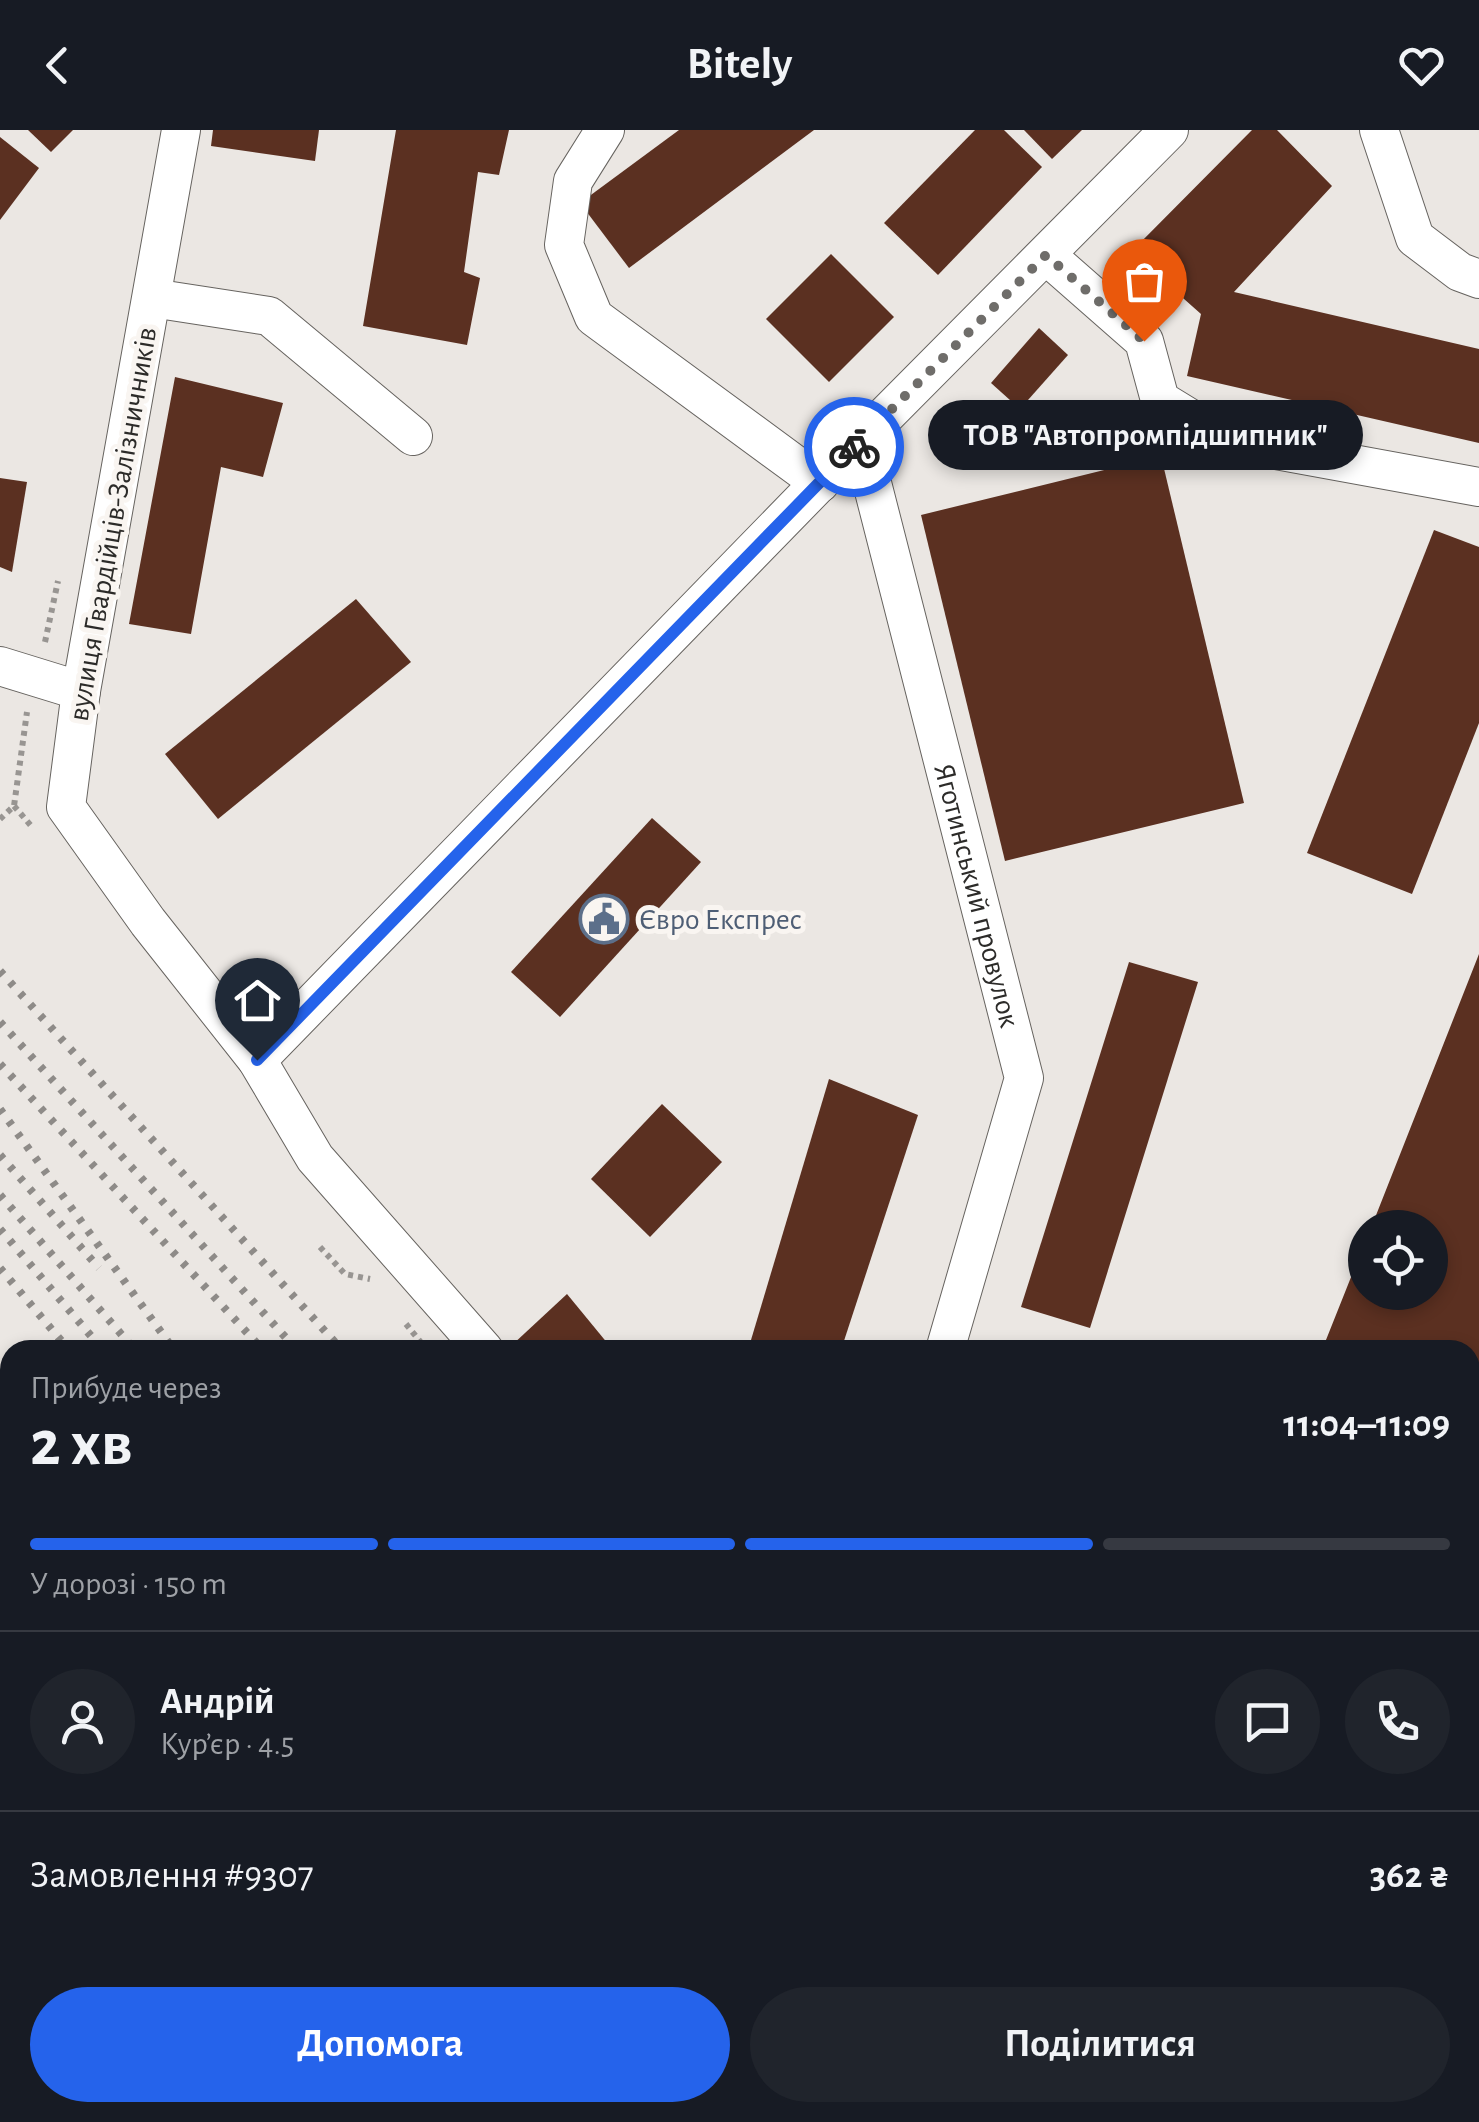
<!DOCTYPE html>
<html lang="uk">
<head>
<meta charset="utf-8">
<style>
  :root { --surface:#171b24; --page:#20242c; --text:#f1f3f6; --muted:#9ea1a6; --line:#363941; --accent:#2563eb }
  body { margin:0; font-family:"Alegreya Sans",sans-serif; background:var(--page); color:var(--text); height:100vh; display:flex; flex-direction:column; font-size:38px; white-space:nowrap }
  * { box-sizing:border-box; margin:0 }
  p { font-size:32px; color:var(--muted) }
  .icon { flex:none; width:55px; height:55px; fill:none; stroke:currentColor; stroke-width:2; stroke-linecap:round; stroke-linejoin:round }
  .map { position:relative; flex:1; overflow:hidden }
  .drawer { position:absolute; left:0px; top:1210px; width:1480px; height:782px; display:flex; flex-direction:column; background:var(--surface); border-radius:30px 30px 0 0; box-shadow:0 5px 15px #0003 }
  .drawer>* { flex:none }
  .buttons { position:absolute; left:1348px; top:1080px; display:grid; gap:20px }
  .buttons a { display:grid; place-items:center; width:100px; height:100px; border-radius:50%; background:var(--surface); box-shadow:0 5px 15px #0003; font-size:50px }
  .pin { position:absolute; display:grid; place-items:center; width:85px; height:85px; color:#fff; margin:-102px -42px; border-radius:50% 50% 50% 0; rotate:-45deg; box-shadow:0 0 10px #0007 }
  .pin .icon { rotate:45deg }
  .courier { position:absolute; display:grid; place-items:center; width:100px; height:100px; margin:-50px; border:8px solid #2563eb; border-radius:50%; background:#fff; color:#222; box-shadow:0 2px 12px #0007 }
  .bubble { position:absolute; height:70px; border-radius:35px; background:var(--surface); box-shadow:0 5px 15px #0003; font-size:32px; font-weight:700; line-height:70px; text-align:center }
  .head em { font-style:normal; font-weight:700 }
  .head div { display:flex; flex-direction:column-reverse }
  .head { display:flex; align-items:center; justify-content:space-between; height:170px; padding:0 30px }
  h1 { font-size:65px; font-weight:700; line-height:75px }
  .bar { display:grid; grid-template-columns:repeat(4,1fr); gap:15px 10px; align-content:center; height:120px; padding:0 30px }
  .bar i { height:12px; border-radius:8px; background:var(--line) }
  .bar .active { background:var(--accent) }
  .bar p { grid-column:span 4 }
  .line { display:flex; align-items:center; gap:25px; padding:0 30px; border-top:2px solid var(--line) }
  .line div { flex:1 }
  .round { display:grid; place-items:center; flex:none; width:105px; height:105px; border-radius:52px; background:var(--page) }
  .cta { display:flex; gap:20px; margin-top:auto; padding:20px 30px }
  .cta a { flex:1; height:115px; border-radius:60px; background:var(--accent); color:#fff; font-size:40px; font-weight:700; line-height:115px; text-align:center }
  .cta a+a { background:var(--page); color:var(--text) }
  header { display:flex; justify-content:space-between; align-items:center; height:130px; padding:0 30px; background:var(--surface); font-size:45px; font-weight:700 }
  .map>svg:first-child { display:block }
  .building { fill:#5b3021 }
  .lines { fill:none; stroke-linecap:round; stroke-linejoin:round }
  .minor-casing { stroke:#66635f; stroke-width:40 }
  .path { stroke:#989592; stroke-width:6; stroke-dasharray:5 5; stroke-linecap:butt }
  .minor { stroke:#fff; stroke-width:38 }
  .rail { stroke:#8e8b88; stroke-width:8; stroke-dasharray:5 10; stroke-linecap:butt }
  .done { stroke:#6f6d6a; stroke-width:10; stroke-dasharray:0 18 }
  .route { stroke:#2563eb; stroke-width:12 }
  .labels { text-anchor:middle; stroke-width:10; stroke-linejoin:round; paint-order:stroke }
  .street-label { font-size:30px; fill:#2c2b29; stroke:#f9f5f1 }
  .service-label { font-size:30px; fill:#4e5e75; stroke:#f9f5f1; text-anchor:start }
</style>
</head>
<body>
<header><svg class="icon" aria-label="back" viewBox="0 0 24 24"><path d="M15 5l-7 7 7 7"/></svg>Bitely<svg class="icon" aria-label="heart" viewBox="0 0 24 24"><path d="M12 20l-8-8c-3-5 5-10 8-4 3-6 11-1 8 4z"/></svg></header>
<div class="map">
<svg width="1479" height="1992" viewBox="0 0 1479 1992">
  <rect width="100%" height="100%" fill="#ebe7e3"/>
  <!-- building -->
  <g class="building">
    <polygon points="28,0 73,0 51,22"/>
    <polygon points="213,0 319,0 315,31 211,16"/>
    <polygon points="396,0 509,0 499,45 478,42 464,142 480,148 467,215 363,196"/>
    <polygon points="679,0 814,0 629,138 580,73"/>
    <polygon points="975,0 1004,0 1042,37 938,145 884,93"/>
    <polygon points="1024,0 1082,0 1052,29"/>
    <polygon points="1252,0 1277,0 1332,56 1234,162 1479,219 1479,313 1187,246 1201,184 1131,122"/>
    <polygon points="0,7 39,38 0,90"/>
    <polygon points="831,124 894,187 829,252 766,189"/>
    <polygon points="1039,198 1068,225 1020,279 991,253"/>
    <polygon points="175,247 283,273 263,347 221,337 191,504 129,494"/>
    <polygon points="1161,326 1244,673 1005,731 921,385"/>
    <polygon points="0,348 27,352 12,442 0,437"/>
    <polygon points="1434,400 1479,417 1479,593 1412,764 1307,723"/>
    <polygon points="356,469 411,532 218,689 165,624"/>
    <polygon points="652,688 701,732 560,887 511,842"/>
    <polygon points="1479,824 1479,1303 1470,1300 1470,1220 1322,1220 1365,1112 1365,1162 1430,1162 1430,1098 1371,1098"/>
    <polygon points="1129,832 1198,852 1090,1198 1021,1177"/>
    <polygon points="829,949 918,985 841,1220 748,1220"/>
    <polygon points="662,974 722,1032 650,1107 591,1049"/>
    <polygon points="567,1164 613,1220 515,1220 511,1216"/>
    <polygon points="10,1339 10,1400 0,1411 0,1350"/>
    <polygon points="1470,1382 1479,1391 1479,1655 1470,1645"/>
    <polygon points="10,1635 10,1734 0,1724 0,1645"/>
    <polygon points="1470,1831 1479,1836 1479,1909 1470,1904"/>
    <polygon points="10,1881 10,1947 0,1937 0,1929 9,1919 0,1910 0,1891"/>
    <polygon points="120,1982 276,1982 266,1992 111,1992"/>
    <polygon points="320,1982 367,1982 377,1992 310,1992"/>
    <polygon points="514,1982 610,1982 601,1992 524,1992"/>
  </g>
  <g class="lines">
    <!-- minor casing -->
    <g class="minor-casing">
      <g id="minor">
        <polyline points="181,0 81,561 66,677 148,792 257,930 315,1028 484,1220"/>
        <polyline points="605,0 573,51 564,115 594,187 820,353"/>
        <polyline points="1379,0 1415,108 1460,142 1479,149"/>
        <polyline points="1046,125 1144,211 1160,270 1227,311 1479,357"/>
        <polyline points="152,168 269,186 413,306"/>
        <path id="s1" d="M861,310l163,638 -79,272"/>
        <polyline points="0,536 81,561"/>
        <polyline points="257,930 861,310 1169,0"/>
        <polyline points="0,1554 10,1564"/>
        <polyline points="0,1820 10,1809"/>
        <polyline points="428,1982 437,1992"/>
      </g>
    </g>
    <!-- path -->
    <g class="path">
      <polyline points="45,512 58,451"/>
      <polyline points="14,676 33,698"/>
      <polyline points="0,689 14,676 27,582"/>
      <polyline points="320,1117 345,1144 370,1149"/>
      <polyline points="406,1194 427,1220"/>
      <polyline points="1312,1982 1318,1992"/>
      <polyline points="1362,1982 1406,1992"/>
    </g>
    <!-- minor -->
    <use href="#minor" class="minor"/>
    <!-- rail -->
    <g class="rail">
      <polyline points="0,841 342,1220"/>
      <polyline points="0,892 297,1220"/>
      <polyline points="0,934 263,1220"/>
      <polyline points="0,979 174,1220"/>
      <polyline points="0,1025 99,1138"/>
      <polyline points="0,1065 135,1220"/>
      <polyline points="0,1099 103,1220"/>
      <polyline points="0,1138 69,1220"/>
      <polyline points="721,1982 730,1992"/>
      <polyline points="756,1982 765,1992"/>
      <polyline points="790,1982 799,1992"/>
      <polyline points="855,1982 863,1992"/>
      <polyline points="928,1982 936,1992"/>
      <polyline points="967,1982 975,1992"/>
      <polyline points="1007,1982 1015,1992"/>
    </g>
  </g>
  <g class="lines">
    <!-- done -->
    <polyline class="done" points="854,317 1046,125 1144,211"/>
    <!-- route -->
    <polyline class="route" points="257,930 854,317"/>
  </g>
  <!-- icons -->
  <defs>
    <g id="civic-ring" transform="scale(2.5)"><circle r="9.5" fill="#f9f5f1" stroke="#5c6f8a" stroke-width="1.5"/><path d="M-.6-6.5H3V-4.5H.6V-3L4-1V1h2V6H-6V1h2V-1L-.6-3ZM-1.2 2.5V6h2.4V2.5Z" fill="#5c6f8a"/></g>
  </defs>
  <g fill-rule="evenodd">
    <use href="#civic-ring" x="604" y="789"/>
  </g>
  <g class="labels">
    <!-- street labels -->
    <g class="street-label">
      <text transform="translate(112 394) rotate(-80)" y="10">вулиця Гвардійців-Залізничників</text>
      <text dy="10" stroke="none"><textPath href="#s1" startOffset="470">Яготинський провулок</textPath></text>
    </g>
    <!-- service labels -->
    <g class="service-label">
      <text x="639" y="799">Євро Експрес</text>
    </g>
  </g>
</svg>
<div class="buttons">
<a><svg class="icon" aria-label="locate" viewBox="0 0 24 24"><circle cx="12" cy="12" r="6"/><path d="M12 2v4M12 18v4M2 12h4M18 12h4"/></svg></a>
</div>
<div class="pin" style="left:1144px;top:211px;background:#ea580c"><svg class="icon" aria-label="bag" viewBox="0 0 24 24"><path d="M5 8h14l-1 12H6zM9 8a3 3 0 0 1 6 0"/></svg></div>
<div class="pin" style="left:257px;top:930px;background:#1f2937"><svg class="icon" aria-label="home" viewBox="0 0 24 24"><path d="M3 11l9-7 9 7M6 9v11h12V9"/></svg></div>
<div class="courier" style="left:854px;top:317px"><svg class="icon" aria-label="bike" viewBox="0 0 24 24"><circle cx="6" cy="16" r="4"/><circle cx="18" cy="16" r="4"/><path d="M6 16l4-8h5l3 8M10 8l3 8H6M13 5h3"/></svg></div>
<div class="bubble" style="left:928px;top:270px;width:435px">ТОВ &quot;Автопромпідшипник&quot;</div>
<section class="drawer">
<div class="head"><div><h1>2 хв</h1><p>Прибуде через</p></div><em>11:04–11:09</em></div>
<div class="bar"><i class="active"></i><i class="active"></i><i class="active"></i><i></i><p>У дорозі · 150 m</p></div>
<div class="line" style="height:180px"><a class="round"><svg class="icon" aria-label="person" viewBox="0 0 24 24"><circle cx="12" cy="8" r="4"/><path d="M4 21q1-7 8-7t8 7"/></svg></a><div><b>Андрій</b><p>Кур’єр · 4.5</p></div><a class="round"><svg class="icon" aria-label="chat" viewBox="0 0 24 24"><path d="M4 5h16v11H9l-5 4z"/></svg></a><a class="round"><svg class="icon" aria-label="phone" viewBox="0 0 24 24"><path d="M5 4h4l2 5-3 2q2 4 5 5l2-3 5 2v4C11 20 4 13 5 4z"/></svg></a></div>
<div class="line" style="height:130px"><div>Замовлення #9307</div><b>362 ₴</b></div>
<div class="cta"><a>Допомога</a><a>Поділитися</a></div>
</section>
</div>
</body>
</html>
